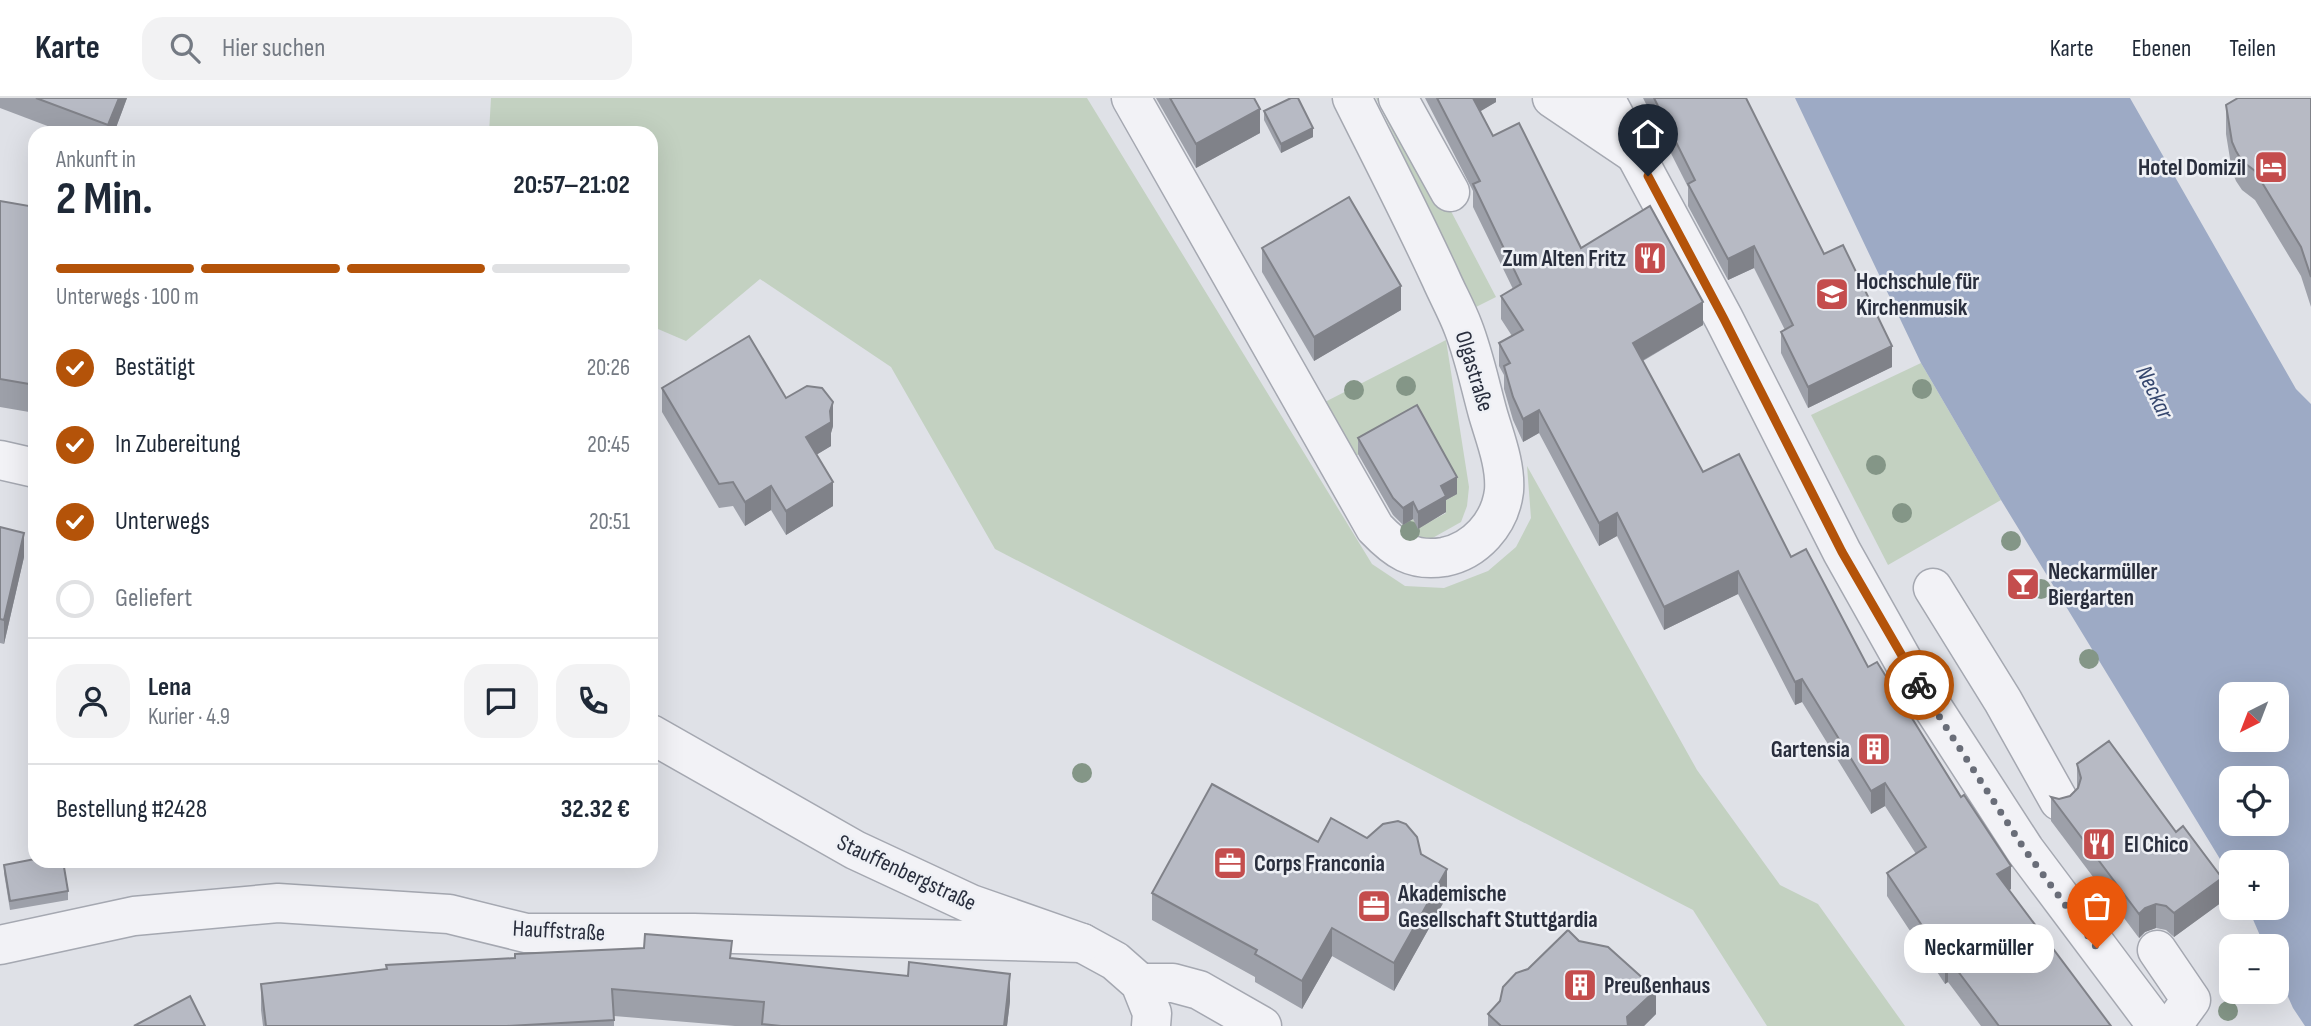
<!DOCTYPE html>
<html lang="de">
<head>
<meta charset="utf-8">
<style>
  :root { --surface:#fff; --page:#f2f2f3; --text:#1f2937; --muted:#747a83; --line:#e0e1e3; --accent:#b45309 }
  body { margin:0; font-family:"Sofia Sans Condensed",sans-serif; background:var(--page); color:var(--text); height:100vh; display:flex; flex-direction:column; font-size:26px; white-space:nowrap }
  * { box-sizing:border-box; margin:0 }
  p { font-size:23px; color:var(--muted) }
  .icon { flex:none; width:38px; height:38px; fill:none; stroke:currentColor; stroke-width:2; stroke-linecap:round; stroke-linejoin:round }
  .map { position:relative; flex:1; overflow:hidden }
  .panel { position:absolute; left:28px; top:28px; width:630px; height:742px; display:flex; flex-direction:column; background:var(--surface); border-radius:21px; box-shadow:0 7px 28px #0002 }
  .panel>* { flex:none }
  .needle { width:46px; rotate:222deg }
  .fabs { position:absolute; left:2219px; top:584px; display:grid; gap:14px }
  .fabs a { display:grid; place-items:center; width:70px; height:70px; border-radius:14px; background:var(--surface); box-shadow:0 7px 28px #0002; font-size:35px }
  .pin { position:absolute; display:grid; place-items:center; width:60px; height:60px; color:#fff; margin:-72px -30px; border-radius:50% 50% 50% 0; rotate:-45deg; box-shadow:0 0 7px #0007 }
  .pin .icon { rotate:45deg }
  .courier { position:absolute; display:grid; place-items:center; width:70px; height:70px; margin:-35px; border:5px solid #b45309; border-radius:50%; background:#fff; color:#222; box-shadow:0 2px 9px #0007 }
  .bubble { position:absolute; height:49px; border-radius:21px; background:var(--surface); box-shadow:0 7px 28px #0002; font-size:23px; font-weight:700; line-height:49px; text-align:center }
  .summary em { font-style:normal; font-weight:700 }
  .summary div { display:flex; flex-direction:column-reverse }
  .summary { display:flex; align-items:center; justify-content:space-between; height:119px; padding:0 28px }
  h1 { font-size:46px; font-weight:700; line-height:52px }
  .bar { display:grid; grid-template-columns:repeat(4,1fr); gap:10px 7px; align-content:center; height:84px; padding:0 28px }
  .bar i { height:9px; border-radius:5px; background:var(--line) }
  .bar .current { background:var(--accent) }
  .bar p { grid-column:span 4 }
  .line { display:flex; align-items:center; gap:18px; padding:0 28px; border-top:2px solid var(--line) }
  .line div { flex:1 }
  .round { display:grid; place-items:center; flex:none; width:74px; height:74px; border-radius:21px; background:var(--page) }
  ol { padding:0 28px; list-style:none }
  li { display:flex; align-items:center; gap:21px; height:77px }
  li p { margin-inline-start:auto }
  li .icon { padding:7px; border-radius:50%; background:var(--accent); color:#fff; stroke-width:4 }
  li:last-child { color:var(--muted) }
  li i { width:38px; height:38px; border:4px solid var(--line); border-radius:50% }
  header { display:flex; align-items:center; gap:42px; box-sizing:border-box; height:98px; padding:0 35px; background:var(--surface); border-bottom:2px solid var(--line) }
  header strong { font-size:33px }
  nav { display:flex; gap:38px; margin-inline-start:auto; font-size:24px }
  .search { width:490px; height:63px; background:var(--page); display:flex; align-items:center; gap:18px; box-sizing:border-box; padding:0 24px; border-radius:21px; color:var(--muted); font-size:26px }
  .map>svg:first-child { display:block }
  .green { fill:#c3d1c1 }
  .water { fill:#9daac5; fill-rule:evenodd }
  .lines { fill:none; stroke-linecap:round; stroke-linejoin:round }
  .minor-casing { stroke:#a5a8b1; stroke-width:41 }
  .minor { stroke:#f2f2f6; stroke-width:38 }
  .tree { fill:#849687 }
  .wall { fill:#9da0a9 }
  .shaded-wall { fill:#808289 }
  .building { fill:#b7bac4; stroke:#808289; stroke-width:2 }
  .done { stroke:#696d78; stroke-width:7; stroke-dasharray:0 12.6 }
  .route { stroke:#b45309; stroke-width:9 }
  .labels { text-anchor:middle; stroke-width:5; stroke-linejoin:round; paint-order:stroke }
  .poi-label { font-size:23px; font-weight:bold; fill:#292e3d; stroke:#eef0f5; text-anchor:start }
  .street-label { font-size:23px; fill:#292e3d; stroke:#eef0f5 }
  .water-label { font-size:24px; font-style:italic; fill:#36476e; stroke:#eef0f5 }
</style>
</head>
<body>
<header>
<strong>Karte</strong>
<div class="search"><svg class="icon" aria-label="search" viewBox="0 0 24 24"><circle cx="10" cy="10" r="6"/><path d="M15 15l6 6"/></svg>Hier suchen</div>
<nav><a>Karte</a><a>Ebenen</a><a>Teilen</a></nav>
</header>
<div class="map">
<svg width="2311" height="928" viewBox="0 0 2311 928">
  <rect width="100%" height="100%" fill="#dfe1e7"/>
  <!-- green -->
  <g class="green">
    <polygon points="491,0 1087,0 1372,466 1405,488 1444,490 1488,473 1516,449 1531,420 1527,368 1697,672 1780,787 1818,806 1905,928 1767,928 1693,812 995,451 891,269 760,181 686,243 651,228 651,35 489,35"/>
    <polygon points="1376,0 1382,0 1443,98 1496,199 1476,209"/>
    <polygon points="1446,242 1469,389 1467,408 1461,424 1429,442 1415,444 1394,431 1413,421 1418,430 1446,415 1375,347 1354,359 1323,305"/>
    <polygon points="1921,265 2001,402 1888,467 1811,317"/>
  </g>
  <!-- water -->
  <path class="water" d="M1795,0h335l166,291 15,15v622h-6l-12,-18 -16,-36v-25h-12l-17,-39h29v-45h-46v14l-230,-377 -80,-137zM2231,597h46v45h-46zM2231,681h46v45h-46z"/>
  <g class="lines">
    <!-- minor casing -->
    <g class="minor-casing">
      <g id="minor">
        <path d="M1131,0l244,430c21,22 37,34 69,29 31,-6 56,-33 60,-66 2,-26 -9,-53 -16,-77 -8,-29 -14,-59 -25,-87 -6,-16 -15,-32 -22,-48 -28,-61 -59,-121 -89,-181"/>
        <polyline points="1398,0 1450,94"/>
        <polyline points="1552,0 1632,54"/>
        <polyline points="1605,0 1724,221 1842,454 1906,568 2025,752 2157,928"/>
        <polyline points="0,362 35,370"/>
        <polyline points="1933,490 2003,603 2059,703"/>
        <polyline points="651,636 855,752 971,806 1082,845 1115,863 1140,885 1152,915 1151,928"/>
        <polyline points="0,847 134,818 278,805 449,816 526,835 694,835 1082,845"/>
        <polyline points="2157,852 2191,902 2172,928"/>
        <polyline points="1140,885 1173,885 1199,892 1262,928"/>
      </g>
    </g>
    <!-- minor -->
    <use href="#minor" class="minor"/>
  </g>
  <!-- trees -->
  <g class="tree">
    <circle cx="1406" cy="288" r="10"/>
    <circle cx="1922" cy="291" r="10"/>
    <circle cx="1354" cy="292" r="10"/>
    <circle cx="1876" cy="367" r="10"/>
    <circle cx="1902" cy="415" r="10"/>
    <circle cx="1410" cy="433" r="10"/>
    <circle cx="2011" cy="443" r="10"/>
    <circle cx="2041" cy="491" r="10"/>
    <circle cx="2089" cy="561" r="10"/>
    <circle cx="1082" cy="675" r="10"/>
    <circle cx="2228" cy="913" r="10"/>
  </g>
  <!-- wall -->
  <g class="wall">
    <polygon points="0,0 127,0 114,35 66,35 0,10"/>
    <polygon points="1156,0 1254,0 1260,35 1196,70"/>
    <polygon points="1425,0 1496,0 1496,4 1480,13 1493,38 1581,150 1703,227 1643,263 1703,374 1791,459 1868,569 2011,791 2009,792 2111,928 1981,928 1948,884 1945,886 1887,798 1887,775 1916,756 1885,708 1871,716 1802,604 1795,607 1738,496 1664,532 1617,438 1599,448 1539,335 1523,344 1513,322 1504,291 1504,277 1499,268 1499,245 1512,238 1501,221 1501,198 1513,191 1473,109 1473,93"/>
    <polygon points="1643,0 1746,0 1824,156 1892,269 1808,310 1781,255 1781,234 1785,232 1754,170 1728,182 1688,108 1688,89"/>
    <polygon points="2311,0 2311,209 2301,178 2255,102 2242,92 2236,83 2232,73 2226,36 2226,7"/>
    <polygon points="1264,13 1313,39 1281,55 1264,22"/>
    <polygon points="0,103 35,109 35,315 0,309"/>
    <polygon points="1262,150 1401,212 1314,263 1262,174"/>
    <polygon points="662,290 786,300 833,328 831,335 831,348 816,357 833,408 786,437 771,412 745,428 733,408 719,410 662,314"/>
    <polygon points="1358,340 1457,396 1446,402 1446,414 1418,431 1413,421 1403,427 1393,417 1358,356"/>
    <polygon points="35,410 35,446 30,445 30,430"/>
    <polygon points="0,429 24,459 4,546 0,545"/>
    <polygon points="2077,666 2222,804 2174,839 2166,832 2156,830 2145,834 2139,840 2051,723 2051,699 2059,701 2070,698 2077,691"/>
    <polygon points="1367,740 1421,756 1447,798 1394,893 1332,858 1302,911 1255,884 1255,879 1152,822 1152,795 1318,744"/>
    <polygon points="4,767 68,793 68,802 10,812 4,775"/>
    <polygon points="732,860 1010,903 1007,928 735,928 614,918 614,928 263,928 261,912 261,886 386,871"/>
    <polygon points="1500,903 1656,916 1644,928 1488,928 1488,916"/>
  </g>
  <!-- shaded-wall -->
  <g class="shaded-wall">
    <polygon points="119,0 127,0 114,35 108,35 108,27"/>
    <polygon points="1471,0 1496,0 1496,4 1471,19"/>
    <polygon points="1260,11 1260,35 1196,70 1196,46"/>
    <polygon points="1313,30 1313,39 1281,55 1281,46"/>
    <polygon points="1754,148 1754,170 1728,182 1728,161"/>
    <polygon points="1401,188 1401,212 1314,263 1314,239"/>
    <polygon points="1703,204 1703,227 1633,268 1633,245"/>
    <polygon points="1892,248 1892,269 1808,310 1808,289"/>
    <polygon points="833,304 833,328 831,335 831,348 806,363 806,339 830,313"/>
    <polygon points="1539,312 1539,335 1523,344 1523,321"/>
    <polygon points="1457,379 1457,396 1446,402 1446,414 1418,431 1418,414 1441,388"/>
    <polygon points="833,384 833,408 786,437 786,413"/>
    <polygon points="771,388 771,412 745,428 745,404"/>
    <polygon points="1413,404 1413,421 1403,427 1403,410"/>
    <polygon points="1617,415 1617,438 1599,448 1599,425"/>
    <polygon points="24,435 24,459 4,546 4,522"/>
    <polygon points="1738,473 1738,496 1664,532 1664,509"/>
    <polygon points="1802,581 1802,604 1795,607 1795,584"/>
    <polygon points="1885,685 1885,708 1871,716 1871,693"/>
    <polygon points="2011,768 2011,791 1997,799 1997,776"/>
    <polygon points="1447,771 1447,798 1394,893 1394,865"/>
    <polygon points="2222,780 2222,804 2174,839 2174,815"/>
    <polygon points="2156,806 2156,830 2145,834 2139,840 2139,816 2145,810"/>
    <polygon points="1332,830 1332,858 1302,911 1302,883"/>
    <polygon points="1948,860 1948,884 1945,886 1945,862"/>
    <polygon points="1010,876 1010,903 1007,928 1004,928"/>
    <polygon points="1656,892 1656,916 1644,928 1627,928 1627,919"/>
  </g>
  <!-- building -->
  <g class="building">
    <polygon points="36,0 119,0 108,27"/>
    <polygon points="1170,0 1254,0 1260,11 1196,46"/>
    <polygon points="1291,0 1298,0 1313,30 1281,46 1264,13"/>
    <polygon points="1437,0 1473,0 1493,38 1519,25 1581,150 1650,108 1703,204 1633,245 1703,374 1739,356 1791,459 1806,451 1868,569 1877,564 1961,699 1964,697 2011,768 1997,776 2111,928 1999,928 1948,860 1945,862 1887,775 1926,749 1885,685 1871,693 1802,581 1795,584 1738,473 1664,509 1617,415 1599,425 1539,312 1523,321 1513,299 1504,268 1510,265 1499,245 1523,232 1501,198 1521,186 1473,86 1480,83"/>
    <polygon points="1654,0 1746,0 1824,156 1843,147 1892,248 1808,289 1781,234 1793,227 1754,148 1728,161 1688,86 1695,82"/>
    <polygon points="2238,0 2311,0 2311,179 2301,149 2255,73 2242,63 2236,53 2232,44 2226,7"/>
    <polygon points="1349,99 1401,188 1314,239 1262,150"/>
    <polygon points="0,103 35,109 35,287 0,281"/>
    <polygon points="749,238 786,300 807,288 822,290 833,304 830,313 831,324 806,339 833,384 786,413 771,388 745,404 733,384 719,386 662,290"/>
    <polygon points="1417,307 1457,379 1441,388 1446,398 1418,414 1413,404 1403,410 1393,400 1358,340"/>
    <polygon points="35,410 35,431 30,430"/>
    <polygon points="0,429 24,435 4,522 0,521"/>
    <polygon points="2109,643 2176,734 2183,728 2222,780 2174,815 2166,808 2156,806 2145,810 2139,816 2051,699 2059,701 2070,698 2078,690 2081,680 2077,666"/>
    <polygon points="1212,686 1318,744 1331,720 1367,740 1383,726 1398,723 1406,726 1417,739 1421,756 1447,771 1394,865 1332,830 1302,883 1255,856 1257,852 1152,795"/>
    <polygon points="35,761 35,763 63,763 68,793 10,803 4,767"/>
    <polygon points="1568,832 1579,843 1608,849 1656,892 1627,919 1628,928 1501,928 1488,916 1500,903 1503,889 1516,875 1528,871"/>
    <polygon points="645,836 732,843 730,860 908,878 909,864 1010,876 1004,928 781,928 762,926 764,904 612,891 614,922 507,928 266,928 261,886 387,871 386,867 515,860 515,856 644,850"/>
    <polygon points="190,898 205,928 134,928"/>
  </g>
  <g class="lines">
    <!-- done -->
    <polyline class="done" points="1919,587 2025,752 2097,850"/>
    <!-- route -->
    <polyline class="route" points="1648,78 1724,221 1842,454 1919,587"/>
  </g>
  <!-- icons -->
  <defs>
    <g id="hotel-square" transform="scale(1.75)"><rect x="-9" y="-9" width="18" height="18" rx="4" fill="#c44d4d" stroke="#eef0f5"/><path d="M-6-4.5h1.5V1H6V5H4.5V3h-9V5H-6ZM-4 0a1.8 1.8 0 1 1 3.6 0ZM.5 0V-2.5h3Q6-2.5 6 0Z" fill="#fff"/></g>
    <g id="restaurant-square" transform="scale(1.75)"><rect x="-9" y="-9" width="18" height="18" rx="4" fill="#c44d4d" stroke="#eef0f5"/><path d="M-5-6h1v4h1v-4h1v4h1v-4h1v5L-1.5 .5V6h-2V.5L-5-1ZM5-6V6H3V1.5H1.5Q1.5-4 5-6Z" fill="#fff"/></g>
    <g id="university-square" transform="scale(1.75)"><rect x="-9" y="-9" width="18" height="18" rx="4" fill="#c44d4d" stroke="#eef0f5"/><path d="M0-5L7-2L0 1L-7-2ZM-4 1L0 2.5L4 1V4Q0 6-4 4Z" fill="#fff"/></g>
    <g id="bar-square" transform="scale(1.75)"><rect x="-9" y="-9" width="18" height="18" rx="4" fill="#c44d4d" stroke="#eef0f5"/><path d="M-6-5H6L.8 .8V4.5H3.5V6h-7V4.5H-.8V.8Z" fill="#fff"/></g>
    <g id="building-square" transform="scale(1.75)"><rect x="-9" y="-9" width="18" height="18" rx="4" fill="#c44d4d" stroke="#eef0f5"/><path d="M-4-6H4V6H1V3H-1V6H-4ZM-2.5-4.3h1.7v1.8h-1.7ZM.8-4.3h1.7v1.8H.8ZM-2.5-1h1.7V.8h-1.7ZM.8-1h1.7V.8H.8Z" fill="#fff"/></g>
    <g id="office-square" transform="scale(1.75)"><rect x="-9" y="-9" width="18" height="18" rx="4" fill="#c44d4d" stroke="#eef0f5"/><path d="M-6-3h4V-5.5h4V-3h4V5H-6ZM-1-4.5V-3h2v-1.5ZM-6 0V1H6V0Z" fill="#fff"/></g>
  </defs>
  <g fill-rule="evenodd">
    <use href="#hotel-square" x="2271" y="69"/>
    <use href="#restaurant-square" x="1650" y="160"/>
    <use href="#university-square" x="1832" y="196"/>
    <use href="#bar-square" x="2023" y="486"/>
    <use href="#building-square" x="1874" y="651"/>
    <use href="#restaurant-square" x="2099" y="746"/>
    <use href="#office-square" x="1230" y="765"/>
    <use href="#office-square" x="1374" y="808"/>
    <use href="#building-square" x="1580" y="887"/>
  </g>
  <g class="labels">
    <!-- poi labels -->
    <g class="poi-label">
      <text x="2246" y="77" text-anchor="end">Hotel Domizil</text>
      <text x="1626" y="168" text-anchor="end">Zum Alten Fritz</text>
      <text x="1856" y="191">Hochschule für<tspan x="1856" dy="26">Kirchenmusik</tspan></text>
      <text x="2048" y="481">Neckarmüller<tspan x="2048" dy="26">Biergarten</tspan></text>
      <text x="1850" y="659" text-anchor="end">Gartensia</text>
      <text x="2124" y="754">El Chico</text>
      <text x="1254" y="773">Corps Franconia</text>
      <text x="1398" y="803">Akademische<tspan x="1398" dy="26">Gesellschaft Stuttgardia</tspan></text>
      <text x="1604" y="895">Preußenhaus</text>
    </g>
    <!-- street labels -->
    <g class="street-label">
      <text transform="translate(1475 273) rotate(73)" y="8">Olgastraße</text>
      <text transform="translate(907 774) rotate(25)" y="8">Stauffenbergstraße</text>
      <text transform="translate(559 832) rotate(3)" y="8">Hauffstraße</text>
    </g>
    <!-- water labels -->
    <g class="water-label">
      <text transform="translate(2155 294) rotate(64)" y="8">Neckar</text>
    </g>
  </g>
</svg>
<div class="fabs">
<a><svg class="needle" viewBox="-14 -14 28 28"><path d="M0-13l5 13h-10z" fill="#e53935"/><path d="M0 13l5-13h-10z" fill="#747a83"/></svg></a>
<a><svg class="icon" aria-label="locate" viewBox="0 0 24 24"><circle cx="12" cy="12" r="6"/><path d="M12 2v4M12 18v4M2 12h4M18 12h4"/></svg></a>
<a>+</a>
<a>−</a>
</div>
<div class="pin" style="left:2097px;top:850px;background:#ea580c"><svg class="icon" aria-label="bag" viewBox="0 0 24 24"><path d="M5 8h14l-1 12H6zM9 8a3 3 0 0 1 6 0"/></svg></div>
<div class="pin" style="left:1648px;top:78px;background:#1f2937"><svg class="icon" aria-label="home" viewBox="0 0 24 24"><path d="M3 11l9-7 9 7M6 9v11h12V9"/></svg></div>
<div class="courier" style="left:1919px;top:587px"><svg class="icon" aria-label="bike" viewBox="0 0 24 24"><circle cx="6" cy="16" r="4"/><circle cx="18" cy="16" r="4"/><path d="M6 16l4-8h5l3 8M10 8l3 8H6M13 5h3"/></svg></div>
<div class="bubble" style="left:1904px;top:826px;width:150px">Neckarmüller</div>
<section class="panel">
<div class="summary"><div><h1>2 Min.</h1><p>Ankunft in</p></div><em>20:57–21:02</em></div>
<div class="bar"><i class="current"></i><i class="current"></i><i class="current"></i><i></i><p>Unterwegs · 100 m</p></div>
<ol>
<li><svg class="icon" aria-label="check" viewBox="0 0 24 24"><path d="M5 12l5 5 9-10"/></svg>Bestätigt<p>20:26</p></li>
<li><svg class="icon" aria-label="check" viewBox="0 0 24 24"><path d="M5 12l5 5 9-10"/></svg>In Zubereitung<p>20:45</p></li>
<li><svg class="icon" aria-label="check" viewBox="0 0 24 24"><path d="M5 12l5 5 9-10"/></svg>Unterwegs<p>20:51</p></li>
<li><i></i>Geliefert</li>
</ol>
<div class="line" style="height:126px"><a class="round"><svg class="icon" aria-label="person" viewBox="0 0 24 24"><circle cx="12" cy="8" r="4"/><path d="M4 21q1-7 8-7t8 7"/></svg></a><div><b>Lena</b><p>Kurier · 4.9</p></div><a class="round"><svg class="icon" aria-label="chat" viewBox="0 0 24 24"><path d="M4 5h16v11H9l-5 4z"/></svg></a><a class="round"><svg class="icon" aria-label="phone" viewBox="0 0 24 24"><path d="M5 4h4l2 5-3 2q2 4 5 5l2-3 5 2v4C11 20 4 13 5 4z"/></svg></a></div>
<div class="line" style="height:91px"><div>Bestellung #2428</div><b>32.32 €</b></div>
</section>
</div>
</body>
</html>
